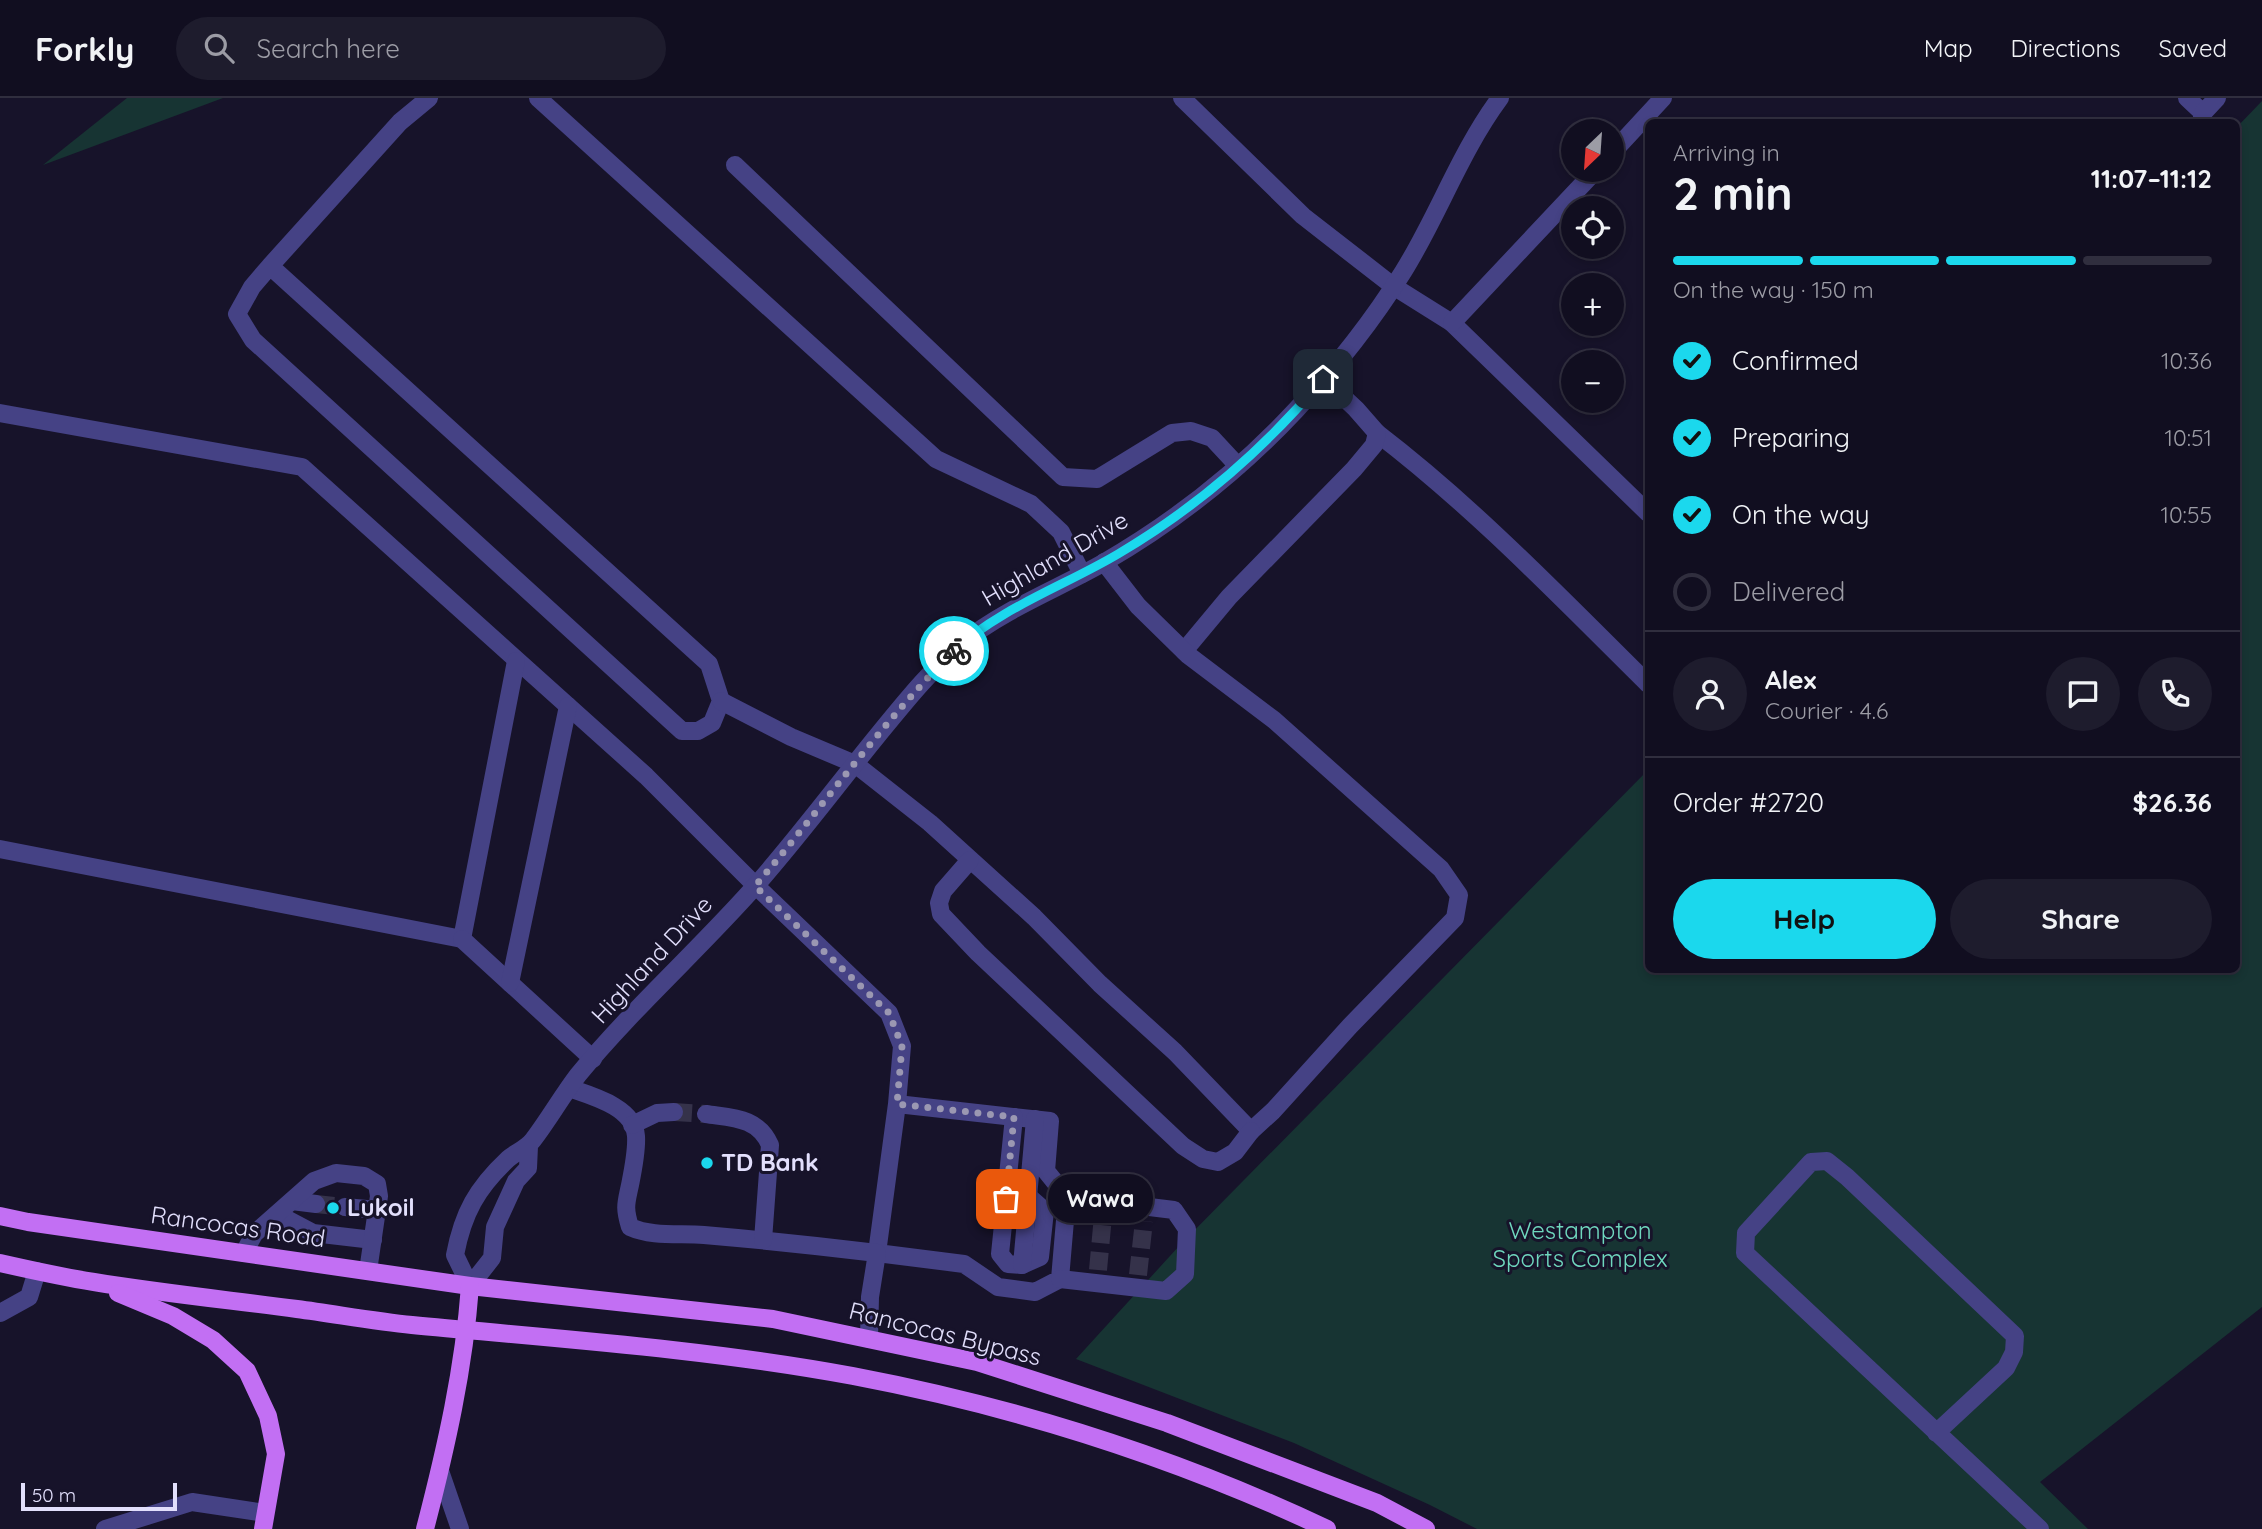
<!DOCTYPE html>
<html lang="en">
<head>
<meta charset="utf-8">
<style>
  :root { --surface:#110e20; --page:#1e1c2d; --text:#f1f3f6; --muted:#9c9ca5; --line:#302e3e; --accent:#1bd8ed }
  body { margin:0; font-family:Quicksand,sans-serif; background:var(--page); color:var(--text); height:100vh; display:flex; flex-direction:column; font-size:26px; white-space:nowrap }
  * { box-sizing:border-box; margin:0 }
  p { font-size:23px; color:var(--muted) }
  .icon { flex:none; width:38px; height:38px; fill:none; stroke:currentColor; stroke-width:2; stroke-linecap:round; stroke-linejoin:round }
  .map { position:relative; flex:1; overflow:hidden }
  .details { position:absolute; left:1645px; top:21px; width:595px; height:854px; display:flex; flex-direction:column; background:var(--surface); border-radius:10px; box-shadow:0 4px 10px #0003,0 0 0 2px var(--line) }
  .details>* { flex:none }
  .needle { width:46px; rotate:205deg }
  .fabs { position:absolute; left:1561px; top:21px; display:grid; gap:14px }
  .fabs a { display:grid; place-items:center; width:63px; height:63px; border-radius:50%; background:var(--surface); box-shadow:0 4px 10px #0003,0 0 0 2px var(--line); font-size:35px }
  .scale { position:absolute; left:21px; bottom:18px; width:156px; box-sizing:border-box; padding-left:7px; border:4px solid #e2dffc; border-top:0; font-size:19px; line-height:24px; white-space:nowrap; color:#e2dffc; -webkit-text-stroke:5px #17132a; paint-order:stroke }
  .pin { position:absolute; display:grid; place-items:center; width:60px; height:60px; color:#fff; margin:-30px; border-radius:14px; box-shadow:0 4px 10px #0006 }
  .courier { position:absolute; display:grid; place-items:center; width:70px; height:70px; margin:-35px; border:5px solid #1bd8ed; border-radius:50%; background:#fff; color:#222; box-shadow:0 2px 9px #0007 }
  .bubble { position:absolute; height:49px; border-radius:24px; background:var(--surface); box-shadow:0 4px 10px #0003,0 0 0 2px var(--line); font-size:23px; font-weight:700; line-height:49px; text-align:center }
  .headline em { font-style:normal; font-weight:700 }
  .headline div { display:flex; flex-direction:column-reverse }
  .headline { display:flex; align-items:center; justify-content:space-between; height:119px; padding:0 28px }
  h1 { font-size:46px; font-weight:700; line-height:52px }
  .bar { display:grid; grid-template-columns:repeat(4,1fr); gap:10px 7px; align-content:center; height:84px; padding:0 28px }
  .bar i { height:9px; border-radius:5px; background:var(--line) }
  .bar .on { background:var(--accent) }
  .bar p { grid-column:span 4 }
  .line { display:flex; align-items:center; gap:18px; padding:0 28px; border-top:2px solid var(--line) }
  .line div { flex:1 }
  .round { display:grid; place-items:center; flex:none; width:74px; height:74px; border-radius:37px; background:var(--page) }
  ol { padding:0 28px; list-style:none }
  li { display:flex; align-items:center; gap:21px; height:77px }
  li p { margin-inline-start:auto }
  li .icon { padding:7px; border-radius:50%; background:var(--accent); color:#111; stroke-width:4 }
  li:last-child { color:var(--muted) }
  li i { width:38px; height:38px; border:4px solid var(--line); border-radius:50% }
  .cta { display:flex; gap:14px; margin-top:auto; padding:14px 28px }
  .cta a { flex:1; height:80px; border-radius:42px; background:var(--accent); color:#111; font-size:28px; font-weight:700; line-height:80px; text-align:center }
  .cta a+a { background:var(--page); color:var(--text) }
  header { display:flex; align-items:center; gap:42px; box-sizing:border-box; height:98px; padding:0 35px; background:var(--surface); border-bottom:2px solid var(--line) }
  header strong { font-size:33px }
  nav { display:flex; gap:38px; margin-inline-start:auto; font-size:24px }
  .search { width:490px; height:63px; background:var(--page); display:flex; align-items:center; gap:18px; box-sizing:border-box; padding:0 24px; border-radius:38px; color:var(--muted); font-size:26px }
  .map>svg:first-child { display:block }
  .green { fill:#173433 }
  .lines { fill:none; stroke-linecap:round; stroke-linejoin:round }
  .minor-tunnel { stroke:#35324a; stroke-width:18; stroke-dasharray:18 9; stroke-linecap:butt }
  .minor { stroke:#454285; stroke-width:18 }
  .major { stroke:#c26ff3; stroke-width:18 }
  .done { stroke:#9b98b2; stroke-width:7; stroke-dasharray:0 12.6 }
  .route { stroke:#1bd8ed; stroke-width:9 }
  .poi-dot { fill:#1bd8ed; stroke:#17132a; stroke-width:2.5 }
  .labels { text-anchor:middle; stroke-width:6; stroke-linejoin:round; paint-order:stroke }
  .street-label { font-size:24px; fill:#e2dffc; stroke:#17132a }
  .poi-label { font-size:24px; font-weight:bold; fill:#e2dffc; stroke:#17132a; text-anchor:start }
  .park-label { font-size:24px; fill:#6fd8be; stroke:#17132a }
</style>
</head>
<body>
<header>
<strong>Forkly</strong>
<div class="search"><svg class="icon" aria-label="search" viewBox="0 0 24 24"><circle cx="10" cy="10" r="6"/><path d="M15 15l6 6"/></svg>Search here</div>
<nav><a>Map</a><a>Directions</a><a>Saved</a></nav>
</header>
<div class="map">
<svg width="2262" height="1431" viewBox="0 0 2262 1431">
  <rect width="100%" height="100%" fill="#17132a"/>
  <!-- green -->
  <g class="green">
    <polygon points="127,0 223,0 43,67"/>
    <polygon points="2262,3 2262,1209 2040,1384 2088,1431 1477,1431 1430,1407 1294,1345 1076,1261 1180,1147 1648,672 1648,872 2236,872 2236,30"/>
  </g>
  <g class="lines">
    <!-- minor-tunnel -->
    <g class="minor-tunnel">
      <polyline points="674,1014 706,1016"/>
      <polyline points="316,1106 345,1109"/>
      <polyline points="1098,1172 1103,1118"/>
      <polyline points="1138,1177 1144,1123"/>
    </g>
    <!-- minor -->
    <g class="minor">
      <polyline points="538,0 936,361 1031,406 1061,434 1082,476"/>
      <polyline points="1182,0 1303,118 1393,188 1452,225 1648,415"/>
      <polyline points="2187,0 2203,15"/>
      <polyline points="2201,24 2203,15 2217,0"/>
      <polyline points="1612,55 1663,0"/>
      <polyline points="735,67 1063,379 1097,381 1172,335 1191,333 1212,340 1238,368"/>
      <polyline points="270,168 709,566 721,603 712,625 698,633 682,633 253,242 237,216 252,189 270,168 400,24 429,0"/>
      <polyline points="1452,225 1596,72"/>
      <polyline points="0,315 302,369 646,678 756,788 889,915 902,948 897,1006 1050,1023 1046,1073 1067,1099 1060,1181 1035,1194 998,1189 964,1166 877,1155 897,1006"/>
      <path d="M1377,335c98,75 184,165 271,251"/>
      <polyline points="1184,553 1229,499 1354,371 1374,347 1377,335 1356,311 1323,280"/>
      <polyline points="721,603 791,639 855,666 930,725 1034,819 1100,886 1175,954 1251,1033 1273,1013 1350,928 1455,820 1459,797 1441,771 1274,622 1188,557 1138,508 1104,464"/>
      <polyline points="0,751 462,841 516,563"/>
      <polyline points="970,762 943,793 939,805 941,816 978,855 1183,1048 1203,1061 1218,1064 1235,1054 1251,1033"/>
      <polyline points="462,841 593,961"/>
      <polyline points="510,885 568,608"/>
      <path d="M569,990c23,8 65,19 67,48 1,15 -3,34 -6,49 -4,19 -6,22 0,42 22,10 50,6 74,8 58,5 115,11 173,18l-7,44 -1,42"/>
      <path d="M706,1016c26,4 52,3 64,31l-7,95"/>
      <polyline points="1014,1019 1000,1156 1008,1166 1022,1167 1040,1159 1045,1113 1028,1098"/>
      <polyline points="632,1027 657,1015 674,1014"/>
      <path d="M529,1048l-1,22 -12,13 -21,46 -3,31 -22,28 -15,-31c8,-42 22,-67 53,-96 8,-7 18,-10 25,-19 16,-21 29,-44 45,-65 56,-68 122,-126 180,-192 42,-48 80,-99 120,-148 27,-33 54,-67 87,-94 38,-31 94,-53 138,-78 71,-41 137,-93 193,-153 39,-42 77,-90 107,-138 35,-56 57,-120 97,-174"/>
      <polyline points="292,1103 316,1106"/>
      <polyline points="345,1109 377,1112"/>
      <polyline points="277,1116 313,1135 373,1142"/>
      <polyline points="244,1155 254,1136 314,1083 336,1075 364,1078 377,1086 379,1098 368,1173"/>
      <polyline points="1022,1167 1035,1021"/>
      <polyline points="1060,1181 1166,1193 1185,1176 1187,1131 1174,1112 1067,1099"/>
      <polyline points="0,1215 29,1199 37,1173"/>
      <polyline points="1936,1335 2006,1270 2014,1254 2015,1238 1847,1079 1827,1063 1811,1064 1746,1135 1745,1155 2040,1431"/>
      <polyline points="440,1373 460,1431"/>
      <polyline points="105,1431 192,1404 265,1415"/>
    </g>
    <!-- major -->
    <g class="major">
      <polyline points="0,1118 28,1124 470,1188 773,1221 977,1264 1167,1325 1377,1405 1426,1431"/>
      <path d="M0,1165c31,7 62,14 94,19 67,11 135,18 203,27 38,5 77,12 115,16 148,14 295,24 441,51 163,31 324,82 474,153"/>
      <polyline points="118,1195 173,1218 213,1242 247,1273 268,1318 276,1356 263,1431"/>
      <path d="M425,1431c21,-81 39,-160 45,-243"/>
    </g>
  </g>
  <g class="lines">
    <!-- done -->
    <path class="done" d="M954,553c-73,72 -132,157 -199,235l134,127 13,33 -5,58 117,13 -8,82"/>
    <!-- route -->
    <path class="route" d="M954,553c44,-42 112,-66 164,-97 78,-46 147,-106 205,-175"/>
  </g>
  <!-- markers -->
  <g class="poi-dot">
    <circle cx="707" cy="1065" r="7"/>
    <circle cx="333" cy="1110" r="7"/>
  </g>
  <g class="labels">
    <!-- street labels -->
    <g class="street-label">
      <text transform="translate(1055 461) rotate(-30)" y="8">Highland Drive</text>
      <text transform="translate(652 862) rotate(-47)" y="8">Highland Drive</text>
      <text transform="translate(238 1129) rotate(8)" y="8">Rancocas Road</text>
      <text transform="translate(945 1236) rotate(14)" y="8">Rancocas Bypass</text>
    </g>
    <!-- poi labels -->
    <g class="poi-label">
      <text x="721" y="1073">TD Bank</text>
      <text x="347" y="1118">Lukoil</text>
    </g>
    <!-- park labels -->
    <g class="park-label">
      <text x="1580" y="1141">Westampton<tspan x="1580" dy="28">Sports Complex</tspan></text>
    </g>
  </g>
</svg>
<div class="fabs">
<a><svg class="needle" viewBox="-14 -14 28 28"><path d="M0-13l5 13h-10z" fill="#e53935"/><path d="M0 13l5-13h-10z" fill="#9c9ca5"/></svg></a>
<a><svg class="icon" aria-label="locate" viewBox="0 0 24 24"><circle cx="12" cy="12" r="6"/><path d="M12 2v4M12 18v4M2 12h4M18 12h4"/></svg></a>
<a>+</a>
<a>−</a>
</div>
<div class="scale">50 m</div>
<div class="pin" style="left:1006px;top:1101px;background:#ea580c"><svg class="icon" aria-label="bag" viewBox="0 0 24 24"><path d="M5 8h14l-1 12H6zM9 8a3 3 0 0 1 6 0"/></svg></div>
<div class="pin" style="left:1323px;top:281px;background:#1f2937"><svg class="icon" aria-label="home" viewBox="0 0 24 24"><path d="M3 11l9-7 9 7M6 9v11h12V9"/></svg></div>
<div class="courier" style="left:954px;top:553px"><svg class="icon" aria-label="bike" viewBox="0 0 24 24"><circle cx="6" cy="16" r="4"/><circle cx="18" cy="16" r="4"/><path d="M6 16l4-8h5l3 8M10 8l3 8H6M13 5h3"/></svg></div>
<div class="bubble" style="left:1048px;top:1076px;width:105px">Wawa</div>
<section class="details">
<div class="headline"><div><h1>2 min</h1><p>Arriving in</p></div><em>11:07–11:12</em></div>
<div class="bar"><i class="on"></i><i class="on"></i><i class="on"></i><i></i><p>On the way · 150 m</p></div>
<ol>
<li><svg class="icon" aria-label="check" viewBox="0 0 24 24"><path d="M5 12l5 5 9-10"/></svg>Confirmed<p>10:36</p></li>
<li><svg class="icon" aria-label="check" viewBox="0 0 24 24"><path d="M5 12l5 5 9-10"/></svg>Preparing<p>10:51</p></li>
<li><svg class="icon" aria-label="check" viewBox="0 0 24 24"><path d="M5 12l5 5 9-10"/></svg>On the way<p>10:55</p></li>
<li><i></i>Delivered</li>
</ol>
<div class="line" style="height:126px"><a class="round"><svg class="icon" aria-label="person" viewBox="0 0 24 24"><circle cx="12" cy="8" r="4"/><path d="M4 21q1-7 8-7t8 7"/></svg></a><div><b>Alex</b><p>Courier · 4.6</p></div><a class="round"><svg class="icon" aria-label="chat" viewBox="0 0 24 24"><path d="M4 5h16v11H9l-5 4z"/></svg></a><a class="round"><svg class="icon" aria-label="phone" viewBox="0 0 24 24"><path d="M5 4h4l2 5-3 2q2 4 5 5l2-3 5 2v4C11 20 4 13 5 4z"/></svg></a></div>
<div class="line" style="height:91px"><div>Order #2720</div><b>$26.36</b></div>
<div class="cta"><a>Help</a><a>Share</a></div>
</section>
</div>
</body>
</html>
